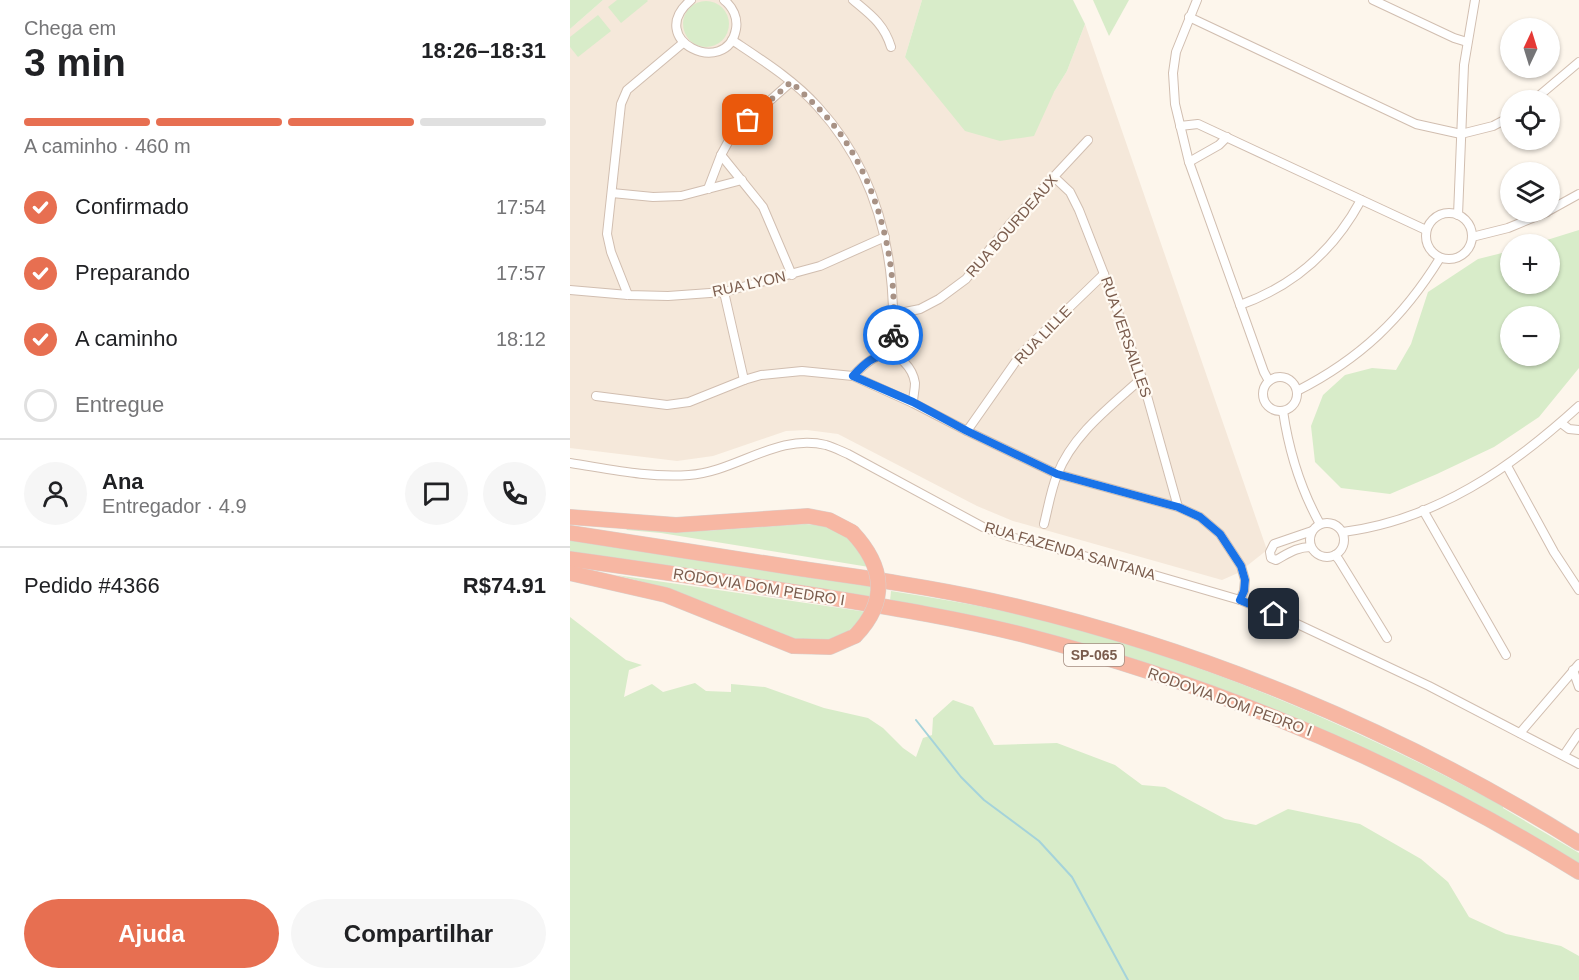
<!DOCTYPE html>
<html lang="pt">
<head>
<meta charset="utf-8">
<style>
  :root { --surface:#fff; --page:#f6f6f6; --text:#202124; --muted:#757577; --line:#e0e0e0; --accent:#e76f51 }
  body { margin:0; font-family:Arial,sans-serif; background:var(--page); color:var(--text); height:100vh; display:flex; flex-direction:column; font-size:22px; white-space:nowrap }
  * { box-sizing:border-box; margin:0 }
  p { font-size:20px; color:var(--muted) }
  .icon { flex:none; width:33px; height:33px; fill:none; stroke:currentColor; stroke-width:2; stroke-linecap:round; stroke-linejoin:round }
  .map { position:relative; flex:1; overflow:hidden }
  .drawer { display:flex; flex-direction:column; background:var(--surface); width:570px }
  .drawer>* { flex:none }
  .needle { width:39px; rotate:4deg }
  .tools { position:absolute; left:930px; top:18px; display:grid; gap:12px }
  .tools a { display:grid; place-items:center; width:60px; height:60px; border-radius:50%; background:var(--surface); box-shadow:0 2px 4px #0004; font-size:30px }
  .pin { position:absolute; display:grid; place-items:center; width:51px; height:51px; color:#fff; margin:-26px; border-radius:12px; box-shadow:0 3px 9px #0006 }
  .courier { position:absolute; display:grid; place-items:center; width:60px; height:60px; margin:-30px; border:4px solid #1a73e8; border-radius:50%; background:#fff; color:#222; box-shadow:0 2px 8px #0007 }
  .overview em { font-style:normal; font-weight:600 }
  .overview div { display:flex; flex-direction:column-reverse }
  .overview { display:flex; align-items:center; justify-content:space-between; height:102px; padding:0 24px }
  h1 { font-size:39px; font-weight:600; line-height:45px }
  .bar { display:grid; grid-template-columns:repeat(4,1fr); gap:9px 6px; align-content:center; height:72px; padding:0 24px }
  .bar i { height:8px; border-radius:4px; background:var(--line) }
  .bar .on { background:var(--accent) }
  .bar p { grid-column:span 4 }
  .line { display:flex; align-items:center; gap:15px; padding:0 24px; border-top:2px solid var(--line) }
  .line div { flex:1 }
  .round { display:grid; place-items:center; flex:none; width:63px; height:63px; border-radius:32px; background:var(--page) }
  ol { padding:0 24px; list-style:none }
  li { display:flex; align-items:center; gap:18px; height:66px }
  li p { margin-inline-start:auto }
  li .icon { padding:6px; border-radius:50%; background:var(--accent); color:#fff; stroke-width:4 }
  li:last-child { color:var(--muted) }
  li i { width:33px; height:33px; border:3px solid var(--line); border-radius:50% }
  .action { display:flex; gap:12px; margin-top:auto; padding:12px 24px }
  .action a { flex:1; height:69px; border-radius:36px; background:var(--accent); color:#fff; font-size:24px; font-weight:600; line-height:69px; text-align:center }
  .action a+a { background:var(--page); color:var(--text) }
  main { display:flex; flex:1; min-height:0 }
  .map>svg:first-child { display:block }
  .residential { fill:#f5e8da }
  .green { fill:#d8ecc9; fill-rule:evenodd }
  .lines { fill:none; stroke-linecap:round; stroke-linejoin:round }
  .stream { stroke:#a5d3da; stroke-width:2 }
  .street-casing { stroke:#d1beb0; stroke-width:10 }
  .highway-casing { stroke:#dad1cd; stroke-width:16 }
  .street { stroke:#fff; stroke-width:8 }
  .highway { stroke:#f7b7a3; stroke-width:15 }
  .highway-bridge-casing { stroke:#dad1cd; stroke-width:16; stroke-linecap:butt }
  .highway-bridge { stroke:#f7b7a3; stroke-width:15 }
  .done { stroke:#a89285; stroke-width:6; stroke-dasharray:0 10.8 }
  .route { stroke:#1a73e8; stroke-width:8 }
  .labels { text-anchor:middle; stroke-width:4.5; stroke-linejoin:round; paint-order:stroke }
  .shield { fill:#fffaf3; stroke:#a28b7f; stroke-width:1.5 }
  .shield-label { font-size:14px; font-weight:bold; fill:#7a5c4d }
  .street-label { font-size:15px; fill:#7a5c4d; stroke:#fffaf3 }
</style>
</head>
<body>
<main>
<section class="drawer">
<div class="overview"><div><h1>3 min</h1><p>Chega em</p></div><em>18:26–18:31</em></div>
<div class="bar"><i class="on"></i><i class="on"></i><i class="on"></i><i></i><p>A caminho · 460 m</p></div>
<ol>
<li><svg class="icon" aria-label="check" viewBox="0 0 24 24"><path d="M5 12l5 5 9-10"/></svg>Confirmado<p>17:54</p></li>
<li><svg class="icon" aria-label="check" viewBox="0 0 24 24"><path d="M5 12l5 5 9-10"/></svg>Preparando<p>17:57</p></li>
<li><svg class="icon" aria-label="check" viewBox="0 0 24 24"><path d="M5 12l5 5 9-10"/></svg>A caminho<p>18:12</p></li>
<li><i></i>Entregue</li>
</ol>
<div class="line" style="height:108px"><a class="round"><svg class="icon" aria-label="person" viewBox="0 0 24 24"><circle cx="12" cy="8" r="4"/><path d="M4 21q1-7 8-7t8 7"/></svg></a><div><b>Ana</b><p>Entregador · 4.9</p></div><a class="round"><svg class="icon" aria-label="chat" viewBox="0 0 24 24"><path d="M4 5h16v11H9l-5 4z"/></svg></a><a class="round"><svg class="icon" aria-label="phone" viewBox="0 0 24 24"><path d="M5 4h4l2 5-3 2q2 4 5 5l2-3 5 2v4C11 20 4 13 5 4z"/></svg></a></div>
<div class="line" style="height:78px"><div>Pedido #4366</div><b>R$74.91</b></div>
<div class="action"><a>Ajuda</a><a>Compartilhar</a></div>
</section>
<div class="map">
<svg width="1009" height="980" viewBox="0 0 1009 980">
  <rect width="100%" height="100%" fill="#fdf6ec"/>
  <!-- residential -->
  <polygon class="residential" points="33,0 352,0 335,57 484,92 497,71 515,24 697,550 668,573 652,580 443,521 407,506 268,434 237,430 216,431 143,456 107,461 0,448 0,29"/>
  <!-- green -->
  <g class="green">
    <polygon points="0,0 33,0 0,29"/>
    <polygon points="47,0 77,0 78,1 51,23 38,7"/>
    <polygon points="352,0 503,0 515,24 497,71 484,92 464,136 430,141 395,131 335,57"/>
    <polygon points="523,0 559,0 539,36"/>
    <circle cx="136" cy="24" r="23"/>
    <polygon points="28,15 41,31 8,57 0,47 0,37"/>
    <path d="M1009,230v138l-40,49 -45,30 -57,27 -47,20 -49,-6 -26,-26 -4,-36 12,-31 22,-20 27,-7 24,2 15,-26 17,-52 50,-33 32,-8v33h40v-40h-16zM940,316h40v40h-40z"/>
    <path d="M235,524c35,2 48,14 64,43l-208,-34 -34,-3 -2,-3 79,4z"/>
    <polygon points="0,540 302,586 301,599 0,553"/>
    <path d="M46,575l251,37c-12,14 -22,24 -40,29 -34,8 -94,-28 -127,-40 -27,-11 -55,-19 -84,-26z"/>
    <path d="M321,591c37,6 75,12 112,20 176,39 342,110 500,195v2l76,45v12l-253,-133 -436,-131z"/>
    <polygon points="0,617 56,660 72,665 59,670 54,697 82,684 93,692 125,683 136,691 161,692 161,684 195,687 254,708 298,718 313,728 333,748 346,757 353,738 362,735 363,718 383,700 403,707 424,745 487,743 545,765 572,785 595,787 655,819 686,825 718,809 790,824 851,859 878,882 899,917 936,934 991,946 1009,956 1009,980 0,980"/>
  </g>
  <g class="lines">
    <!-- stream -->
    <polyline class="stream" points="346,720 391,777 414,800 469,841 502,877 558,980"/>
    <!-- street casing -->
    <g class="street-casing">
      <g id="street">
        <path d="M121,0c-48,40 36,79 45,29 2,-11 -3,-22 -12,-29"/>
        <path d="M283,0c18,15 31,24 38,47"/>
        <polyline points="627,0 606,52 603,73 605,104 619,162 694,372 699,381"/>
        <polyline points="803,0 884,38 897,42"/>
        <polyline points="619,17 846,124 891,134 923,126 940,117"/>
        <path d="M162,40c30,20 62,40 86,67 63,69 80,157 74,247"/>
        <polyline points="964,100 1009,62"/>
        <polyline points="610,126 628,124 856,230"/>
        <polyline points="151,155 193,207 222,275"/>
        <polyline points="619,162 649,145 657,137"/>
        <polyline points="484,177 500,192 509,210 534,274 572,378 608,507"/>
        <polyline points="138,189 151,155 163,133 221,82"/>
        <polyline points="42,193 83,197 111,196 172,180"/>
        <polyline points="980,210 1009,194"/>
        <circle cx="879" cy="236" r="23"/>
        <polyline points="888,215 894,65 905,0"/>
        <polyline points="902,237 938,228 977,212"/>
        <polyline points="0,290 58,295 98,296 154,292 250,266 315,237"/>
        <polyline points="154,292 174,380"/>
        <polyline points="58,295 41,252 37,234 51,104 57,90 113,43"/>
        <path d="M670,305c54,-19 94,-55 121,-105"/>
        <polyline points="325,314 350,309 369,299 396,279 439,225 518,140"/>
        <path d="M283,376c13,-14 34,-33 51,-14 6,6 10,14 11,21 0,7 -2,13 -2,20"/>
        <circle cx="710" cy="394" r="17"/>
        <path d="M727,391c63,-32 106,-73 143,-133"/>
        <polyline points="26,396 97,405 119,402 174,380 191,375 232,371 283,376 343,403 397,431 487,474 608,507 630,517 650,534 671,566 675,580 674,591 670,600"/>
        <path d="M713,411c6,41 17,77 37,113"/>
        <polyline points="991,423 999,429 1009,430"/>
        <polyline points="397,431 451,354 534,274"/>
        <path d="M0,463c39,6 79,15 119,12 47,-3 88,-42 137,-30 7,2 15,6 22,9l135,73 28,10 112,29 117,34 51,21 138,65 150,78"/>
        <polyline points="937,466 984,552 1009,590"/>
        <polyline points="853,510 936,655"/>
        <circle cx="757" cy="540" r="17"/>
        <path d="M474,524c4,-16 7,-34 13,-49 16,-41 53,-68 85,-97"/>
        <path d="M773,532c93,-12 168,-64 236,-126"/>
        <path d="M741,547c-14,0 -22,6 -35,13l-5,-2 -1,-6 4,-8 38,-13"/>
        <polyline points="765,555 769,560 817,638"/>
        <polyline points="1003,670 1009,687"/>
        <polyline points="950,733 1009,664"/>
        <polyline points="994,755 1009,733"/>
      </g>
    </g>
    <!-- highway casing -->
    <g class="highway-casing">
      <g id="highway">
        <polyline points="0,517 106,525 238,516 259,520 282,532"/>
        <path d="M0,533c78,12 155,24 233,36 63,9 127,18 190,32 206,46 407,130 586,242"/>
        <path d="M0,559c80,11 159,23 238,35 73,12 145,23 216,41 197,51 383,130 555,237"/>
        <polyline points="0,573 96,595 223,646 260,647 285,636"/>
      </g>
    </g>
    <!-- street -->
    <use href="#street" class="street"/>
    <!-- highway -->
    <use href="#highway" class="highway"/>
    <!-- highway-bridge casing -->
    <g class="highway-bridge-casing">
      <path id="highway-bridge" d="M282,532c32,34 37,69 3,104"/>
    </g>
    <!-- highway-bridge -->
    <use href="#highway-bridge" class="highway-bridge"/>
  </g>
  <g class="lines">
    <!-- done -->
    <path class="done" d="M178,120l43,-38c17,16 34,31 48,50 41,56 59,134 54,203"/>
    <!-- route -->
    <path class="route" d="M323,335l-1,19c-20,2 -26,8 -39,22l60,26 54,29 90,43 121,33 22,10 20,17 21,32 4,14 -1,11 -4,9 34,14"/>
  </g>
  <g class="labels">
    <!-- shield labels -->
    <rect class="shield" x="494" y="644" width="60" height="22" rx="4.5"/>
    <g class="shield-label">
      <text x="524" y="660">SP-065</text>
    </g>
    <!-- street labels -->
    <g class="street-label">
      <text transform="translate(442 226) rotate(-49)" y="5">RUA BOURDEAUX</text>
      <text transform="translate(179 284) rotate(-12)" y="5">RUA LYON</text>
      <text transform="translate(473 335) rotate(-46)" y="5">RUA LILLE</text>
      <text transform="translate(556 337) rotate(71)" y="5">RUA VERSAILLES</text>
      <text transform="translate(500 551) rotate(16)" y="5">RUA FAZENDA SANTANA</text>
      <text transform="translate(189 587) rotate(9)" y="5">RODOVIA DOM PEDRO I</text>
      <text transform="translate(660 702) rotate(20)" y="5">RODOVIA DOM PEDRO I</text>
    </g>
  </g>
</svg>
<div class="tools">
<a><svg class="needle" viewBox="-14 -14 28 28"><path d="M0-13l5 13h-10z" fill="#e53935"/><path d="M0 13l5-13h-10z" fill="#757577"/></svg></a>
<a><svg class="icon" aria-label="locate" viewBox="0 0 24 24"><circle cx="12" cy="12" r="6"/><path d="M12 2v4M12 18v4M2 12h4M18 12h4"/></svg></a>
<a><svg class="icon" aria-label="layers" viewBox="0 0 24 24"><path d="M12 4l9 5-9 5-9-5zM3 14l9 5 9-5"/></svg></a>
<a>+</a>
<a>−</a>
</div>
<div class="pin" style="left:178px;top:120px;background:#ea580c"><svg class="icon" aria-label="bag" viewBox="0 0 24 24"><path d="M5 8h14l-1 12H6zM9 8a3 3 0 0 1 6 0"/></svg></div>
<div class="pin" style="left:704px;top:614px;background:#1f2937"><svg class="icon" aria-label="home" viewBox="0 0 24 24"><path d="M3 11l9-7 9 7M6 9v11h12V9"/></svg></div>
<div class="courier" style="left:323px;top:335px"><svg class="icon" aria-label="bike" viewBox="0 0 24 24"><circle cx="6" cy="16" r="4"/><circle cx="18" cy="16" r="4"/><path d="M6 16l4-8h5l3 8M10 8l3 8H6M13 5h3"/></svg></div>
</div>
</main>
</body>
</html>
